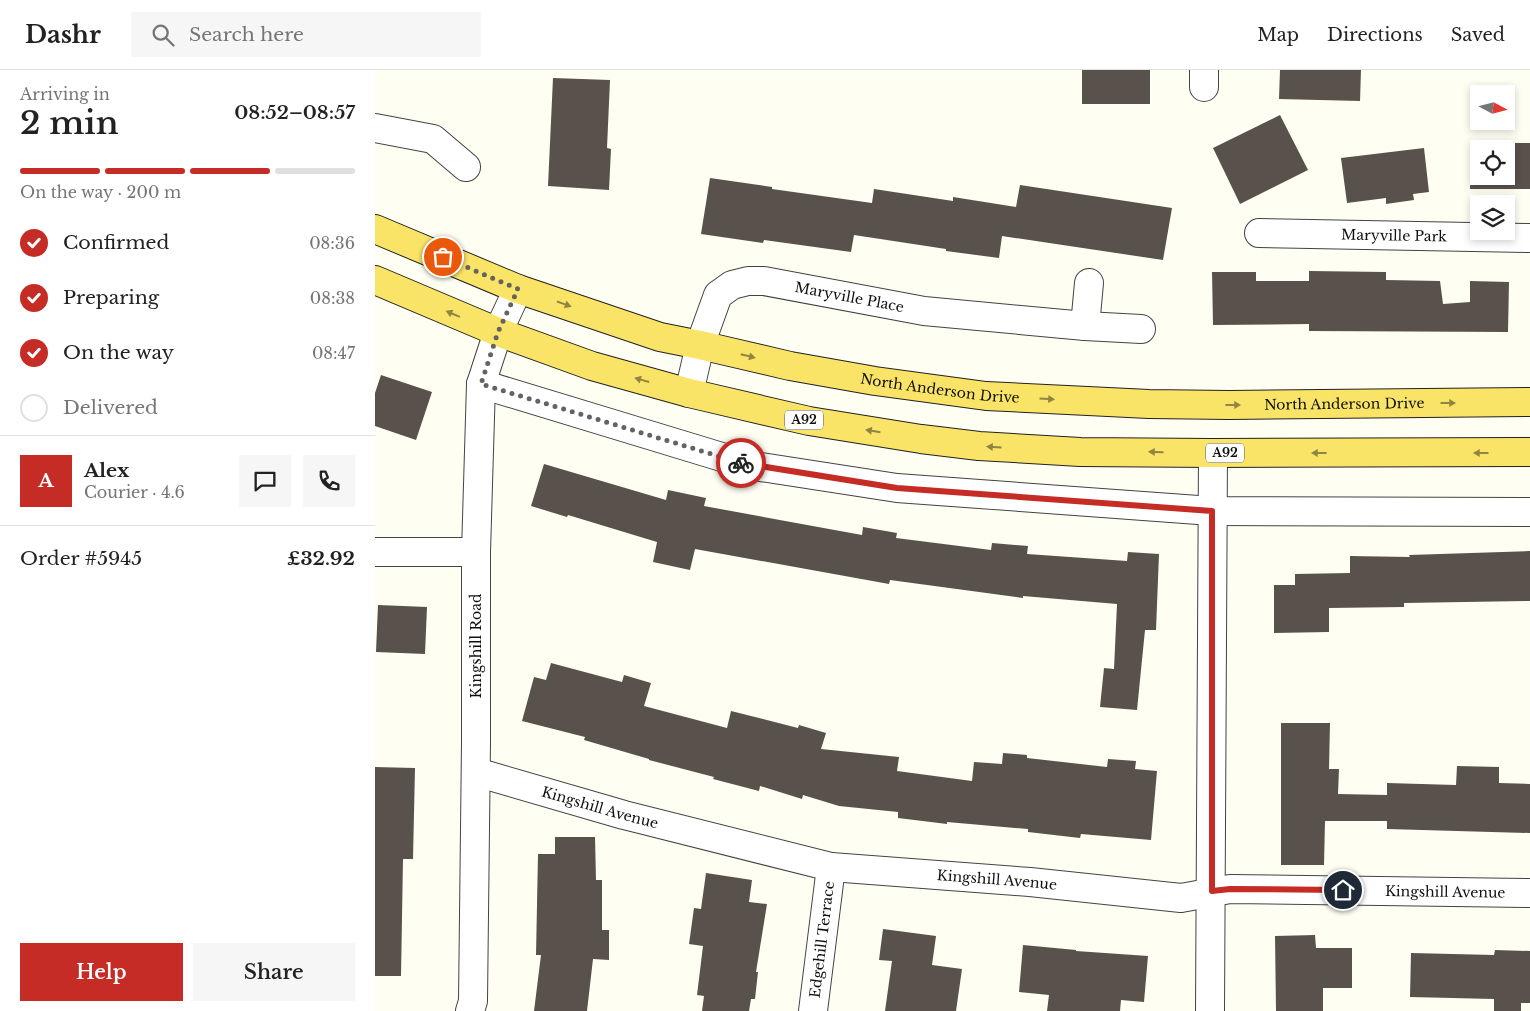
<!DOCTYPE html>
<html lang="en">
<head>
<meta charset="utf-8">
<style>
  :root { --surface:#fff; --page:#f6f6f6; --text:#222; --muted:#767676; --line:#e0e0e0; --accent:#c42c25 }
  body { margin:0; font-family:"Libre Baskerville",serif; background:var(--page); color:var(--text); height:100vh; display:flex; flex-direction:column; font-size:19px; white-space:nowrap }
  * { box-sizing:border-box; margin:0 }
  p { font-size:16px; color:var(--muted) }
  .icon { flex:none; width:28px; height:28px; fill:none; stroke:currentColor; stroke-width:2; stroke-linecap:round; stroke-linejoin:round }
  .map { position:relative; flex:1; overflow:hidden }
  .drawer { display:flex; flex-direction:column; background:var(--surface); width:375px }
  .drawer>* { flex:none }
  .needle { width:32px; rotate:97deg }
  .fabs { position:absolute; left:1095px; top:15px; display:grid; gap:10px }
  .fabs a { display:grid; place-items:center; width:45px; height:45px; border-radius:0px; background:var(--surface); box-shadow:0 2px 8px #0003; font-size:25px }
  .pin { position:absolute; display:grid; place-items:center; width:42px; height:42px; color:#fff; margin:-21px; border:2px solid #fff; border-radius:50%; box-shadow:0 1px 5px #0007 }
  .courier { position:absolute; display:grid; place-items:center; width:50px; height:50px; margin:-25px; border:4px solid #c42c25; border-radius:50%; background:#fff; color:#222; box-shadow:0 1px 6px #0007 }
  .head em { font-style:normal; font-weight:600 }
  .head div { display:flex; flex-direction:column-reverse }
  .head { display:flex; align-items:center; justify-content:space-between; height:85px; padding:0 20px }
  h1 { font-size:32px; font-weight:600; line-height:38px }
  .bar { display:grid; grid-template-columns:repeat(4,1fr); gap:8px 5px; align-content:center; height:60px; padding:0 20px }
  .bar i { height:6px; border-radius:4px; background:var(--line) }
  .bar .selected { background:var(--accent) }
  .bar p { grid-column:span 4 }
  .line { display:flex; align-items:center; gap:12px; padding:0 20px; border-top:1px solid var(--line) }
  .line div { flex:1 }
  .round { display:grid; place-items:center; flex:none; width:52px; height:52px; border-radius:0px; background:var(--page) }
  ol { padding:0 20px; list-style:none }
  li { display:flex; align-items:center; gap:15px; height:55px }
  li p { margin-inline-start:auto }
  li .icon { padding:5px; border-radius:50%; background:var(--accent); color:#fff; stroke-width:4 }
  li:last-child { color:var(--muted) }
  li i { width:28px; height:28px; border:2px solid var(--line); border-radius:50% }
  .action { display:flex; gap:10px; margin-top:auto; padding:10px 20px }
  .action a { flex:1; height:58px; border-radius:0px; background:var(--accent); color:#fff; font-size:20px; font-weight:600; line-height:58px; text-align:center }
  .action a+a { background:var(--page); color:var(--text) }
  header { display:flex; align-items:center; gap:30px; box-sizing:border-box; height:70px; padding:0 25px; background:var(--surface); border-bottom:1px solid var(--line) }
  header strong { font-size:24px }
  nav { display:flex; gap:28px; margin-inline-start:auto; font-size:18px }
  .search { width:350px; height:45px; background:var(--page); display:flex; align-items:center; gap:12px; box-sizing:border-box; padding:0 18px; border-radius:0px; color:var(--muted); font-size:19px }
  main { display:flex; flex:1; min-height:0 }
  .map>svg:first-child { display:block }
  .building { fill:#59524c; fill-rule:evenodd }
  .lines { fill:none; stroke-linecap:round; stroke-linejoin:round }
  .minor-casing { stroke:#434343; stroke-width:30 }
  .primary-casing { stroke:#212121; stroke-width:30 }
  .minor { stroke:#fff; stroke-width:28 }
  .primary { stroke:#fae468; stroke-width:28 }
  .oneway { fill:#918540 }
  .done { stroke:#64635f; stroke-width:5; stroke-dasharray:0 9 }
  .route { stroke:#c42c25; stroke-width:6 }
  .labels { text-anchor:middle; stroke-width:5; stroke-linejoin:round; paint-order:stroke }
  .shield { fill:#fff; stroke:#585858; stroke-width:1 }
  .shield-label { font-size:12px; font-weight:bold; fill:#101010 }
  .street-label { font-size:14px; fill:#101010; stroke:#fff }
</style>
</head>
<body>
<header>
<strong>Dashr</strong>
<div class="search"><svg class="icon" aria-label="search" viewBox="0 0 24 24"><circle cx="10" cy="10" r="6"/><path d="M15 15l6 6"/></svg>Search here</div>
<nav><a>Map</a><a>Directions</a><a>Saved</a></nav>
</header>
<main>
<section class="drawer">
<div class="head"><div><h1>2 min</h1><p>Arriving in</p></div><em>08:52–08:57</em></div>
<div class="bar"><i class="selected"></i><i class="selected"></i><i class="selected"></i><i></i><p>On the way · 200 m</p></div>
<ol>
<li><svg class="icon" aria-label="check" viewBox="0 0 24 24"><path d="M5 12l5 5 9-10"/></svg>Confirmed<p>08:36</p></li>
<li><svg class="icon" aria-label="check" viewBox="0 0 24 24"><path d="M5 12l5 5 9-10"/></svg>Preparing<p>08:38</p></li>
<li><svg class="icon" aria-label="check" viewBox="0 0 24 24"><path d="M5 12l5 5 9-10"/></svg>On the way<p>08:47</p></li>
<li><i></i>Delivered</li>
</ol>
<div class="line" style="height:90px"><b class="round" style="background:var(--accent);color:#fff">A</b><div><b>Alex</b><p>Courier · 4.6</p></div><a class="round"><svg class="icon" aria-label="chat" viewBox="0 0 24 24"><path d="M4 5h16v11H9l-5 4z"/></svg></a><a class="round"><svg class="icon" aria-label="phone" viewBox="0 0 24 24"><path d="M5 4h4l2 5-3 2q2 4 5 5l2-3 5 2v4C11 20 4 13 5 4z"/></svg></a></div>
<div class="line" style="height:65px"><div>Order #5945</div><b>£32.92</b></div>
<div class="action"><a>Help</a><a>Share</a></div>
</section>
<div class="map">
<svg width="1155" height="941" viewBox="0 0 1155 941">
  <rect width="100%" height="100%" fill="#fffef3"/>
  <!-- building -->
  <g class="building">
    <rect x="707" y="0" width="68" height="34"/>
    <polygon points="905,0 986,0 985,31 904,29"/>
    <polygon points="178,8 235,10 232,78 236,79 234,120 173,116"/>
    <polygon points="905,45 933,100 865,134 838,78"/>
    <path d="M1095,73h60v46h-60zM1104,79h27v27h-27z"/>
    <polygon points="1049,78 1054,122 1038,124 1039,130 1011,134 1011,128 972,133 966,88"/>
    <polygon points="335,108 397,117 397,119 497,133 499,119 578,131 578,127 641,137 645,115 797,138 788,190 627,166 624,188 571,181 571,179 479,165 476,182 389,170 388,173 326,164"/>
    <polygon points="934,201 1011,202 1011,210 1065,211 1068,234 1095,232 1095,211 1134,212 1133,262 934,261 934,254 838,255 837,202 881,202 881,211 934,211"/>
    <polygon points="6,305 57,322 41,370 0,356 0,323"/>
    <polygon points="169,394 291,430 293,420 331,428 329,436 487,465 488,457 522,463 521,468 616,480 617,473 653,476 652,484 752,491 753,482 784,484 781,560 770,560 762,640 725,637 729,598 739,599 742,534 648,526 648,528 515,510 514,514 320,479 315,500 278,492 282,472 193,445 192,447 156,436"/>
    <polygon points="1155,481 1155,531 1029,533 1029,537 954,538 954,562 899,563 899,515 920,515 920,504 975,503 975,486 1035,487 1034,485"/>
    <polygon points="3,535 52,537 50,584 1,582"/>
    <polygon points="176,593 247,612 249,605 276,613 269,636 352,658 356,641 423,658 424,655 451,663 446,679 524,687 522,701 597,711 599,692 627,694 628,683 652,685 652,688 732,697 733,689 761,691 760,699 782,701 776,770 706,764 705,768 653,762 653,759 572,752 572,754 523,748 523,742 464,736 428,725 427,729 385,716 384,721 338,709 339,707 274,690 274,689 209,670 210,667 147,651 159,607 171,610"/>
    <polygon points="906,653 955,653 954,699 964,699 963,724 1012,725 1012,713 1081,715 1082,696 1124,697 1124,713 1155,714 1155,763 1012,759 1012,751 950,751 949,795 906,795"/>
    <polygon points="0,697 40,698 38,789 28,789 26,906 0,906"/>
    <polygon points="180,767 220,767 221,810 227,810 227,860 234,860 234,890 218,889 212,941 159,941 166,885 161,885 163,784 180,784"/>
    <polygon points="331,803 377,810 374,832 392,834 381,902 383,902 380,929 376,929 374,941 327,941 329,926 322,925 328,876 314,874 319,838 326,839"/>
    <polygon points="508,859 561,866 557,895 587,899 581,941 510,941 517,891 504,890"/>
    <polygon points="940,865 941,878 977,878 977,918 948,918 948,941 901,941 900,866"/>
    <polygon points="648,875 701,880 701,881 773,886 769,932 746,930 745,941 672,941 674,925 644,922"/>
    <polygon points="1120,880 1155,881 1155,933 1146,933 1146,941 1119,941 1119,929 1035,927 1036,883 1119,885"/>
  </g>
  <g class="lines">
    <!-- minor casing -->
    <g class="minor-casing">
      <g id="minor">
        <polyline points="829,17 829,0"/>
        <polyline points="0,58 58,69 91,97"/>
        <path id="s1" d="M884,163l271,5"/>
        <polyline points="710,256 714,213"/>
        <polyline points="106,314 373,395 522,418 837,441 1155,442"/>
        <path id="s2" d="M314,323l11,-48 18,-50 14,-10 16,-4h16l160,30 161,15 56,3"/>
        <polyline points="0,482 101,482"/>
        <path id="s3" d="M101,702l148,43 207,52 199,15 151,16 49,-9 300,4"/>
        <polyline points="95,941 98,931 101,672 101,482 106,314 123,262 143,219"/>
        <path id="s4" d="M438,941l18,-144"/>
        <polyline points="835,941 838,383"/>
      </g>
    </g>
    <!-- primary casing -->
    <g class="primary-casing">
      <g id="primary">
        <path id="s5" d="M0,159l143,60 142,48 40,8 90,21 85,15 111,15 163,8 80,1 301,-3"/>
        <polyline points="0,210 123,262 217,296 314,323 434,351 546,369 604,376 705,382 838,383 1155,382"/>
      </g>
    </g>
    <!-- minor -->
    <use href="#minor" class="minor"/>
    <!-- primary -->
    <use href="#primary" class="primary"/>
  </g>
  <!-- one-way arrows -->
  <defs><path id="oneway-solid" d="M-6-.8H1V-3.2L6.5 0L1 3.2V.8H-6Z" transform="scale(1.25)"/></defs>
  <g class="oneway">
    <use href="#oneway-solid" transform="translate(189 234) rotate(19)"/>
    <use href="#oneway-solid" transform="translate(78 244) rotate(-157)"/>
    <use href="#oneway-solid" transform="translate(373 286) rotate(14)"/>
    <use href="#oneway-solid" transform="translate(267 310) rotate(-164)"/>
    <use href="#oneway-solid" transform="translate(672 329) rotate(4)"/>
    <use href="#oneway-solid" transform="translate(1073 333)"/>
    <use href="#oneway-solid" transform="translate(858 335)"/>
    <use href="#oneway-solid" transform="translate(498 361) rotate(-171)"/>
    <use href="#oneway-solid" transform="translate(619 377) rotate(-177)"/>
    <use href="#oneway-solid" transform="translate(781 382) rotate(-179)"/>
    <use href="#oneway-solid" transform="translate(944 383) rotate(180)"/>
    <use href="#oneway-solid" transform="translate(1106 383) rotate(180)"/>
  </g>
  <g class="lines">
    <!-- done -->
    <polyline class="done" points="68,187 143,219 123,262 106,314 366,393"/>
    <!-- route -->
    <polyline class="route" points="366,393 522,418 837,441 837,821 855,819 968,820"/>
  </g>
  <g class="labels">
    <!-- shield labels -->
    <g class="shield">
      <rect x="410" y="340.5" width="38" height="19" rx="4"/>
      <rect x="831" y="373.5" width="38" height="19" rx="4"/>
    </g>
    <g class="shield-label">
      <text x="429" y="354">A92</text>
      <text x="850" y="387">A92</text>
    </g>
    <!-- street labels -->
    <g class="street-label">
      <text dy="5" stroke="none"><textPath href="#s1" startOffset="135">Maryville Park</textPath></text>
      <text dy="5" stroke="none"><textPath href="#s2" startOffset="239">Maryville Place</textPath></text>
      <text dy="5" stroke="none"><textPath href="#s5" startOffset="590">North Anderson Drive</textPath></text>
      <text dy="5" stroke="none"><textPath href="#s5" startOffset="995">North Anderson Drive</textPath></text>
      <text transform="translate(101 576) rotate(-90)" y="5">Kingshill Road</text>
      <text dy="5" stroke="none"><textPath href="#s3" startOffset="129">Kingshill Avenue</textPath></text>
      <text dy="5" stroke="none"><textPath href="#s3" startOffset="534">Kingshill Avenue</textPath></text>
      <text dy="5" stroke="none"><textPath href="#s3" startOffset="984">Kingshill Avenue</textPath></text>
      <text dy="5" stroke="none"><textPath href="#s4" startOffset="72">Edgehill Terrace</textPath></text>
    </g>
  </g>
</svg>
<div class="fabs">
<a><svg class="needle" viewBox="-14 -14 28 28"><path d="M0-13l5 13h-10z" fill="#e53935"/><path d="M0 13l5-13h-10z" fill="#767676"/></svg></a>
<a><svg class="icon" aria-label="locate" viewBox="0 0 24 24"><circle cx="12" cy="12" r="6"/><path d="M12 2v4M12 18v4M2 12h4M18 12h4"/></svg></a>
<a><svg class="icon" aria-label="layers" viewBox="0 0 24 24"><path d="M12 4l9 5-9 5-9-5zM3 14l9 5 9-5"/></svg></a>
</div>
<div class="pin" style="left:68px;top:187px;background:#ea580c"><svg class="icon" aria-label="bag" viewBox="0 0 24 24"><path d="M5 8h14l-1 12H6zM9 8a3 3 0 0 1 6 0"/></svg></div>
<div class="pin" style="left:968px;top:820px;background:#1f2937"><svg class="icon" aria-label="home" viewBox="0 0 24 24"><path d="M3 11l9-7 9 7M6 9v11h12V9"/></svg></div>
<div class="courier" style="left:366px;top:393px"><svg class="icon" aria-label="bike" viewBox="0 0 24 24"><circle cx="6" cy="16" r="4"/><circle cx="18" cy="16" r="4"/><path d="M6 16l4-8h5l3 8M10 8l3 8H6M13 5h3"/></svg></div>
</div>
</main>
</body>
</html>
